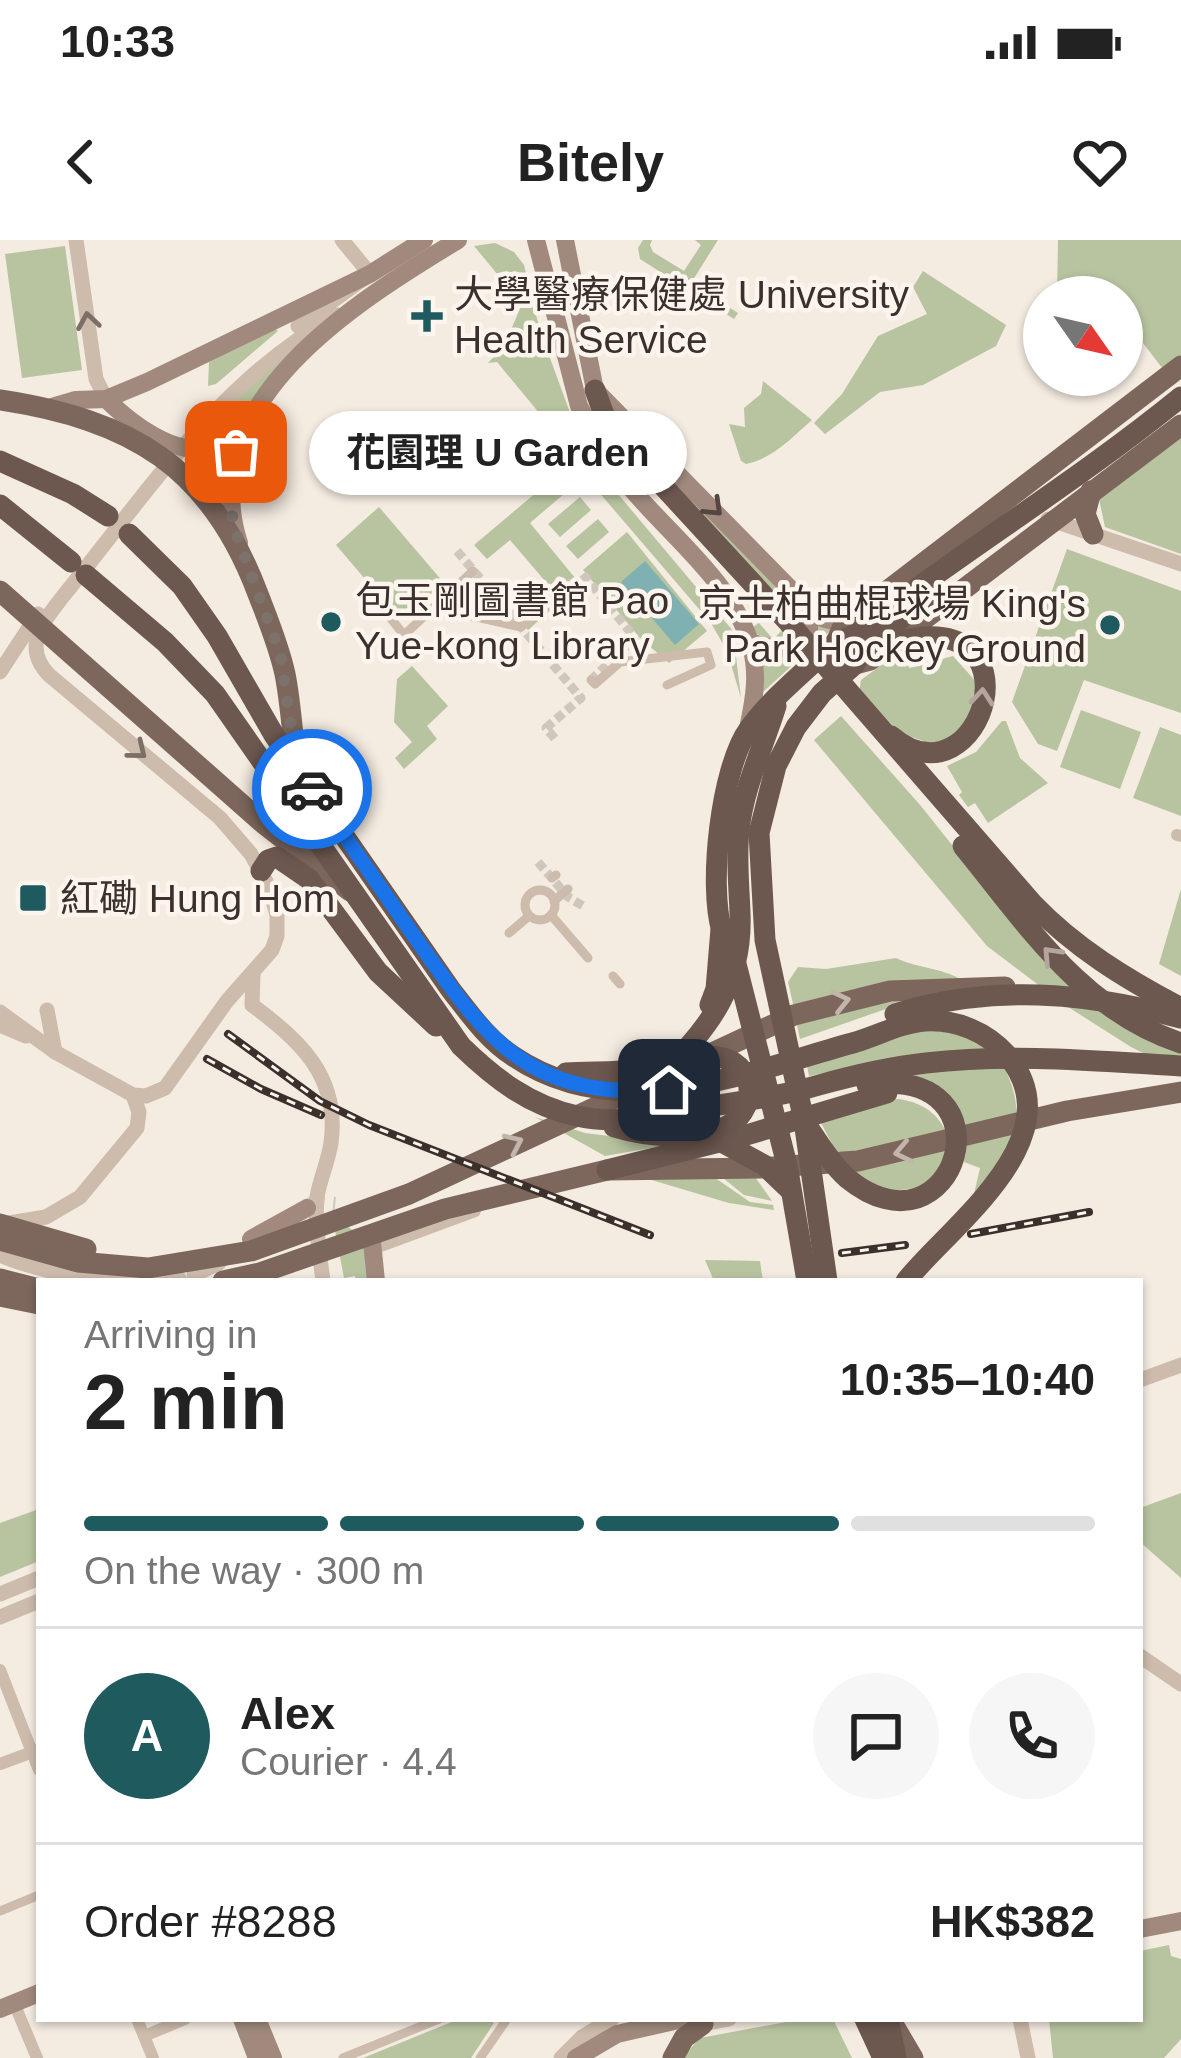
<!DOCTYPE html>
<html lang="en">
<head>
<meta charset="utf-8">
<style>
  :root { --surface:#fff; --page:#f6f6f6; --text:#222; --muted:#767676; --line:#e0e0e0; --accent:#1f5a5e }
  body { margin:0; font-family:Arial,"Noto Sans TC",sans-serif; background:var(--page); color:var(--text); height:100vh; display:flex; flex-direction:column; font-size:45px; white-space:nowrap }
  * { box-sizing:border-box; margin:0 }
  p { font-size:39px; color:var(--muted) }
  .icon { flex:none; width:66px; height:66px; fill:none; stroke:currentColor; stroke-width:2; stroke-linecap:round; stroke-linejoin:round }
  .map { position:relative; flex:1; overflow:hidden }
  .sheet { position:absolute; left:36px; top:1038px; width:1107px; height:744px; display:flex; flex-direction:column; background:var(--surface); border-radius:0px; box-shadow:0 3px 9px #0004 }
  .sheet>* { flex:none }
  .needle { width:78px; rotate:124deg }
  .buttons { position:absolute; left:1023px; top:36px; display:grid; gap:24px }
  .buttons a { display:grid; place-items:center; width:120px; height:120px; border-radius:50%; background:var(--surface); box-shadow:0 3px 9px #0004; font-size:60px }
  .pin { position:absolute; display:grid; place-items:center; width:102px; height:102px; color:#fff; margin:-51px; border-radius:24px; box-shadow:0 6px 18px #0006 }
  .courier { position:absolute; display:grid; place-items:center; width:120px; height:120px; margin:-60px; border:9px solid #1a73e8; border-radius:50%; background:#fff; color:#222; box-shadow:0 3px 15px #0007 }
  .bubble { position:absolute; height:84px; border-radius:42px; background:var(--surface); box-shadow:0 3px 9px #0004; font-size:39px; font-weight:700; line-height:84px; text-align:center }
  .overview em { font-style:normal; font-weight:700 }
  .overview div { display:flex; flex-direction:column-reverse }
  .overview { display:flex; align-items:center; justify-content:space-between; height:204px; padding:0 48px }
  h1 { font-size:78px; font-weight:700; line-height:90px }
  .bar { display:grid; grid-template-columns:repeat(4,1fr); gap:18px 12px; align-content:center; height:144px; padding:0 48px }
  .bar i { height:15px; border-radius:9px; background:var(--line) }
  .bar .active { background:var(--accent) }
  .bar p { grid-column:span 4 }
  .line { display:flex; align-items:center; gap:30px; padding:0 48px; border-top:3px solid var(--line) }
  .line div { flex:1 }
  .round { display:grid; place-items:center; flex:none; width:126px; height:126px; border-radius:63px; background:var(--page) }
  .status { display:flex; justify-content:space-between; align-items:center; height:84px; padding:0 60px; background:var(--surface); direction:ltr }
  .status svg { height:33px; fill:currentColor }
  header { display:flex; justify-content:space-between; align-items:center; height:156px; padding:0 48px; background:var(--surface); font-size:54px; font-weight:700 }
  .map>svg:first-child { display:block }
  .green { fill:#b8c4a0 }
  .water { fill:#7fb0b2 }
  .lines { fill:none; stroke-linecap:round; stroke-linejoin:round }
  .pedestrian-tunnel { stroke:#cfc6bd; stroke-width:9; stroke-dasharray:9 4.5; stroke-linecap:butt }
  .secondary-tunnel { stroke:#cfc6bd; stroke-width:18; stroke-dasharray:18 9; stroke-linecap:butt }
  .pedestrian { stroke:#cdbbac; stroke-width:9 }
  .minor { stroke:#cdbbac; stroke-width:12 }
  .tertiary { stroke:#cdbbac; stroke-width:15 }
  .secondary { stroke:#a18a7d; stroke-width:18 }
  .primary { stroke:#7d675c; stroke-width:21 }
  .trunk { stroke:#6c584f; stroke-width:21 }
  .rail-casing { stroke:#3b302b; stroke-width:8 }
  .rail { stroke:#fbf5ee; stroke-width:3; stroke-dasharray:9; stroke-linecap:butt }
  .oneway { stroke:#7d6f65 }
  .oneway2 { stroke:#544640 }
  .oneway3 { stroke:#b4a69e }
  .oneway4 { stroke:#c2b5ac }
  .done { stroke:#7c716b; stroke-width:12; stroke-dasharray:0 21.6 }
  .route { stroke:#1a73e8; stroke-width:15 }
  .poi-dot { fill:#1f5a5e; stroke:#fbf5ee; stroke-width:4.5 }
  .labels { text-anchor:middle; stroke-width:9; stroke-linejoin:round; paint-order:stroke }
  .poi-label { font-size:39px; fill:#3b302b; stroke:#fbf5ee; text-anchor:start }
</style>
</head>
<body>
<div class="status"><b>10:33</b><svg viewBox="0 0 49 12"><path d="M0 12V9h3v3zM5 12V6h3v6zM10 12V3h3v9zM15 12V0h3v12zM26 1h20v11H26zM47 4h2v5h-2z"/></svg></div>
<header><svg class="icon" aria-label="back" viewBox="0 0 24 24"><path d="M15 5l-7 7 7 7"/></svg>Bitely<svg class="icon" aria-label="heart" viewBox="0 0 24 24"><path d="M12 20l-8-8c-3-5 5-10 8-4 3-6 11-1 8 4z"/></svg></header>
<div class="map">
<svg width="1181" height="1818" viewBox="0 0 1181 1818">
  <rect width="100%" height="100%" fill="#f4ebe1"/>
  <!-- green -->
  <g class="green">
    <polygon points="643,0 652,0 650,5 653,12 684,31 701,5 695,0 718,0 691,43 738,73 734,79 640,19 638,8"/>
    <polygon points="1058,0 1181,0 1181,115 1163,129 1122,76 1122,57 1057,57"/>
    <polygon points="495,3 514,12 524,25 540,91 586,216 733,391 741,458 727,411 711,383 585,236 530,283 580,344 528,390 512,371 545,341 510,300 487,319 474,305 557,235 562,225 534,189 545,180 497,122 488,123 504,106 522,64 474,6"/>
    <polygon points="65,6 82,130 22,138 5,14"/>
    <polygon points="923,31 1006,85 996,106 923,145 880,152 825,194 814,183 842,154 878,96 927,74 913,47"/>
    <polygon points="273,88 278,91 216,144 208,146 209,122"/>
    <polygon points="302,99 226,199 193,207 232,161"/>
    <path d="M763,141l49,39c-21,18 -38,38 -66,44l-5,-3 -12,-37 16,3 -1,-19 17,-14z"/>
    <polygon points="1181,198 1181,314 1105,287 1099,259"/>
    <path d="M227,212c-7,18 -2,38 -9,54l-36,-38 7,-9z"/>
    <polygon points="645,215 740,301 803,373 802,388 784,403 756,394 753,387 759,383 773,399 793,380"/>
    <polygon points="580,257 591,270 560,297 548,284"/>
    <polygon points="379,267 444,343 400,380 336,305"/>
    <polygon points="598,279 609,292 578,319 566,306"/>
    <polygon points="627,292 707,391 669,423 640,398 583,330"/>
    <polygon points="1067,309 1181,351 1181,473 1084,440 1057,511 1038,504 1012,462"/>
    <polygon points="817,384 831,390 763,452 764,413"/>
    <polygon points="895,415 910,428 953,416 979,445 975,476 939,507 893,490 859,453 861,440"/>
    <polygon points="412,426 448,466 427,486 437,499 404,529 395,518 412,502 394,482 397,439"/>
    <polygon points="1081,470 1141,492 1120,549 1060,527"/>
    <polygon points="841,476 921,566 1037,712 1181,809 1181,818 1151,817 1131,807 1065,765 987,706 814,500"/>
    <polygon points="1002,481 1006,481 1020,518 1048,543 988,583 975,563 968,567 959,555 962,552 947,526 976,512"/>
    <polygon points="1160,487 1181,495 1181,576 1133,558"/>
    <polygon points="1181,649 1181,736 1159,724"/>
    <path d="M896,718c23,11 44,9 66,22l-168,28 -6,-26 10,-15 28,2z"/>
    <polygon points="923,756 800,799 796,781 821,773"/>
    <polygon points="923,790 960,793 991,811 856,826 809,836 807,826"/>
    <path d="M1003,825c29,56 7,86 -29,129l6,-26 -16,-6c11,-50 -19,-81 -65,-89z"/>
    <path d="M899,859c29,5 41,17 52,43l-22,44 -42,6 -45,-29 -22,-42 63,-21z"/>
    <polygon points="535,877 585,893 674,904 605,916"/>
    <polygon points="753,934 772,961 744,955 723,938"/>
    <polygon points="711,935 750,962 773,965 774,970 729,963 638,936"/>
    <path d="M333,980c32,10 32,31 38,61h-15l-1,-5 -11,2z"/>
    <polygon points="705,1020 760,1021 763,1041 714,1041"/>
    <polygon points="1181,1253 1181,1338 1140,1302 1140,1268"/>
    <polygon points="39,1269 39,1321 0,1337 0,1283"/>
    <polygon points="1169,1705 1171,1716 1181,1719 1181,1799 1164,1818 1053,1818 1049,1779 1140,1779 1140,1711"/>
    <polygon points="459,1779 488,1779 494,1783 471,1818 363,1818"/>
    <polygon points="802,1779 833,1779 852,1818 682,1818 700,1798"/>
  </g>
  <!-- water -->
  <polygon class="water" points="645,321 699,384 675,405 621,342"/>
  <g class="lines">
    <!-- pedestrian-tunnel -->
    <g class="pedestrian-tunnel">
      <polyline points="457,311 581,458 546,488 557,501"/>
      <polyline points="583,334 635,398 591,440"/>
      <polyline points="538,622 568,657 585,667"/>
    </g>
    <!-- secondary-tunnel -->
    <polyline class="secondary-tunnel" points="307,968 316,964 335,966"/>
    <!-- pedestrian -->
    <g class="pedestrian">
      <polyline points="459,373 521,387 571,343"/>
      <polyline points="388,375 404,395 473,331"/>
      <polyline points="591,440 595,444 620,422 707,412 711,425 667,445"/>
      <polyline points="552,638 556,635"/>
      <circle cx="540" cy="665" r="15"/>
      <polyline points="554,661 568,649"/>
      <polyline points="551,675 588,718"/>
      <polyline points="509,693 529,676"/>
      <polyline points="613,736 620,744"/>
      <polyline points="0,1671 39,1655"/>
      <polyline points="343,1818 439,1779"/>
      <polyline points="480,1818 505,1782 501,1779"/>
    </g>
    <!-- minor -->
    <g class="minor">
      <polyline points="1177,595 1181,596"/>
      <polyline points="375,1008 475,971"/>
      <polyline points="0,1430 39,1530"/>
      <polyline points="0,1524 38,1510"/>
      <polyline points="14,1763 37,1818"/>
      <polyline points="137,1779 153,1818"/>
      <polyline points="144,1796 185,1779"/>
    </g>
    <!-- tertiary -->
    <g class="tertiary">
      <polyline points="76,0 96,139 106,159"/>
      <polyline points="298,86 370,34 342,0"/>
      <polyline points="1048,279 1181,324"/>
      <polyline points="0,432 38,374"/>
      <path d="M253,734l-1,31c48,35 88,72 79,138 -3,19 -11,36 -14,54 -3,22 3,61 6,84"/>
      <polyline points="47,770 55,812"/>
      <path d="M0,772l55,40 78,43 13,1 19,-8 62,-87 45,-51 5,-14v-21l-8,-28 -18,-33 -31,-36 -171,-143c-28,-29 -5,-54 15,-80 81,-99 158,-218 274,-280"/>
      <polyline points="0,785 26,796"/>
      <polyline points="9,983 46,977 80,957 137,888 139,872 133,855"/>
      <path d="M0,1015c54,23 121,29 179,23"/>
      <polyline points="194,1035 219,1023"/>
      <polyline points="1140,1140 1181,1125"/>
      <polyline points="0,1354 39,1338"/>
      <polyline points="0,1377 39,1361"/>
      <polyline points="1140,1416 1181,1444"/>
      <polyline points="1020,1779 1028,1818"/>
      <polyline points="693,1786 729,1779"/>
      <polyline points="561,1818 582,1797 612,1779"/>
    </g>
    <!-- secondary -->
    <g class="secondary">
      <path d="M536,0l43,166c11,21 23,45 37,64 42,57 115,106 135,176 8,29 3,54 -3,83"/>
      <polyline points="565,0 595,150 809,368 819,377 844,384"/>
      <path d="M106,159c35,34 88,71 134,37"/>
      <polyline points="52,167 76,160 106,159 147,142 370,34 424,0"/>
      <path d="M239,303c-46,-141 117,-241 219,-303"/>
      <path d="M750,402c25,8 44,14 59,-12v-22"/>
      <polyline points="251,999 307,968"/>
      <polyline points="372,1002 376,1041"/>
      <polyline points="1140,1689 1181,1681"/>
      <polyline points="0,1769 39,1753"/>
      <polyline points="242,1779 257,1818"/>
      <polyline points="257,1779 273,1818"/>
      <polyline points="576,1818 617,1794 683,1779"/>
    </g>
    <!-- primary -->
    <g class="primary">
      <path d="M0,160c131,20 210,66 258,194 10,26 21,52 27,80 6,30 7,61 12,92"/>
      <polyline points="1091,251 1085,274 1093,294"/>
      <polyline points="0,351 264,584 350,651"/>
      <polyline points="836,402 844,384 1181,126"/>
      <polyline points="855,424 870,420 1181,185"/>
      <polyline points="0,984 86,1009"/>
      <polyline points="0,1000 78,1022 148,1028 251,1011 409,954 794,775 890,751 1005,747"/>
      <polyline points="0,1039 39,1049"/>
      <polyline points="223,1041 260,1033 445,969 607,930 760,928 858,921 1067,871 1181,852"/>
      <polyline points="0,1056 39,1064"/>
      <polyline points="890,1779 913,1818"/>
      <polyline points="673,1818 684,1798 703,1784"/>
    </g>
    <!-- trunk -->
    <g class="trunk">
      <path d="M595,150l11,30 22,28 161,175 243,280c43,45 94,76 149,105"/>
      <polyline points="605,209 622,218 633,231"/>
      <polyline points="0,221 73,254 108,276"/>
      <polyline points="0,265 71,322"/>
      <path d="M129,294l53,52 35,50 57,99 177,255c19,24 36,49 62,66 106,72 233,16 343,-14 23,-7 45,-19 69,-21 31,-2 62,11 82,34 69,82 -55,169 -101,226"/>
      <path d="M86,335l79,67 50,52 246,352c34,33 69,60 116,70 38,9 79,0 117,-7 41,-7 85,-12 125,-24 36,-10 70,-18 107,-22 84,-10 171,-2 255,3"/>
      <path d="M889,404c159,-48 93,169 2,92"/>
      <path d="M963,606c63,77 118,164 218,197"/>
      <polyline points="261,631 268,620 277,617 309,639 378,732 436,786"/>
      <polyline points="710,765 716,749 721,689"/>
      <path d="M895,774c96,-30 191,-22 286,4"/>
      <path d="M566,833c24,-2 49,0 74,-4 26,-3 57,-18 83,-11 36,10 33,55 2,69 -33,14 -77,10 -111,0"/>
      <path d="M663,833c48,-46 80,-91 77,-160 -1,-28 -4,-55 -1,-83 5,-44 24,-82 37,-124"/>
      <path d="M807,886c13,18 24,38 40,52 109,89 170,-115 20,-93"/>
      <polyline points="718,900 764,925 790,950"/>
      <polyline points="607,930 743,896 887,853"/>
      <path d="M807,1041l-20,-116 -53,-209c-4,-8 -9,-17 -12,-25 -14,-45 -1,-164 27,-202 23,-32 59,-60 87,-87 34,-9 62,-41 91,-61 85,-61 173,-118 254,-184"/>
      <polyline points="827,1041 804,881 765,700 759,593 776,526 796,487 822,453 855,424 862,410 924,360"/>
      <polyline points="865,1779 883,1818"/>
      <polyline points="888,1779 896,1818"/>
    </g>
    <!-- rail casing -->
    <g class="rail-casing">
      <g id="rail">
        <polyline points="228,794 320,861 369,885 650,995"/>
        <polyline points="207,819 261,849 321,875"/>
        <polyline points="971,994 1089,972"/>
        <polyline points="842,1013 905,1005"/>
      </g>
    </g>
    <!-- rail -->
    <use href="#rail" class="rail"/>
  </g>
  <!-- one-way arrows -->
  <defs><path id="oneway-chevron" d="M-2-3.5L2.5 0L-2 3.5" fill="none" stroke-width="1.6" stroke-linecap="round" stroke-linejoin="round" transform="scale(3)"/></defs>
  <g class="oneway">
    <use href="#oneway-chevron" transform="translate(88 81) rotate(-99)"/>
    <use href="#oneway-chevron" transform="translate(138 511) rotate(39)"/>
  </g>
  <use class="oneway2" href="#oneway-chevron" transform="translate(714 268) rotate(44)"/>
  <g class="oneway3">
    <use href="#oneway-chevron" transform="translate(982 457) rotate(-85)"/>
    <use href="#oneway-chevron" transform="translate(1051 715) rotate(-133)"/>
  </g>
  <g class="oneway4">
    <use href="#oneway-chevron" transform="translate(841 761) rotate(-13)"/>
    <use href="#oneway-chevron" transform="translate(514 903) rotate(-25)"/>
    <use href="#oneway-chevron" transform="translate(903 912) rotate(168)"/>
  </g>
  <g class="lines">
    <!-- done -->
    <polyline class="done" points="236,212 230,249 233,285 280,413 297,526 312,549"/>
    <!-- route -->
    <path class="route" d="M312,549c33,48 67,96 100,144 74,106 115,167 257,157"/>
  </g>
  <!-- markers -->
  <g class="poi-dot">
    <path d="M421 58h12v12h12v12h-12v12h-12v-12h-12v-12h12z"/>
    <circle cx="331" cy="382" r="12"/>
    <circle cx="1110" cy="385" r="12"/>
    <rect x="18" y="643" width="30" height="30" rx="6"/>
  </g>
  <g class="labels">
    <!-- poi labels -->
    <g class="poi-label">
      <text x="454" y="68">大學醫療保健處 University<tspan x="454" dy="45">Health Service</tspan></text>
      <text x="355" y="374">包玉剛圖書館 Pao<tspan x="355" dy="45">Yue-kong Library</tspan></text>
      <text x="1086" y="377" text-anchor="end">京士柏曲棍球場 King's<tspan x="1086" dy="45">Park Hockey Ground</tspan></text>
      <text x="60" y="672">紅磡 Hung Hom</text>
    </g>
  </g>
</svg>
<div class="buttons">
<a><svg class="needle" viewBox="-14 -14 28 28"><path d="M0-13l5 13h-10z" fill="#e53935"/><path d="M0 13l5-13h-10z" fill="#767676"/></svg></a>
</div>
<div class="pin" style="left:236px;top:212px;background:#ea580c"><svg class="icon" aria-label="bag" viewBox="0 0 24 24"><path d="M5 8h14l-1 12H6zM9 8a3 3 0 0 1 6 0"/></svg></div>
<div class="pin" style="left:669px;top:850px;background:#1f2937"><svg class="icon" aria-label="home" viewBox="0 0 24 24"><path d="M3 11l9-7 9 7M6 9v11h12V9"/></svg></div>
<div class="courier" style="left:312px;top:549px"><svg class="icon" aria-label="car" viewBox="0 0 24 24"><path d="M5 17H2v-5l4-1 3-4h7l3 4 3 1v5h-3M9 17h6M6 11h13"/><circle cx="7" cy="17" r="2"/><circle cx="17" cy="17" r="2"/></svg></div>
<div class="bubble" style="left:309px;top:171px;width:378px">花園理 U Garden</div>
<section class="sheet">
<div class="overview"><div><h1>2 min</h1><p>Arriving in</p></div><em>10:35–10:40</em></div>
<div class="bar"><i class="active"></i><i class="active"></i><i class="active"></i><i></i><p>On the way · 300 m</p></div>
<div class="line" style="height:216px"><b class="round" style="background:var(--accent);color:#fff">A</b><div><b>Alex</b><p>Courier · 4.4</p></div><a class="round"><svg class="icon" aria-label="chat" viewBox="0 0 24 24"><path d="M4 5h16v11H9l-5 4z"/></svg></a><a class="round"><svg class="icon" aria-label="phone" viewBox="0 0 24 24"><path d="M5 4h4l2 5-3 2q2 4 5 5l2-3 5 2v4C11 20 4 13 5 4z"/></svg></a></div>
<div class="line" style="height:156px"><div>Order #8288</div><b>HK$382</b></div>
</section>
</div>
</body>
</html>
